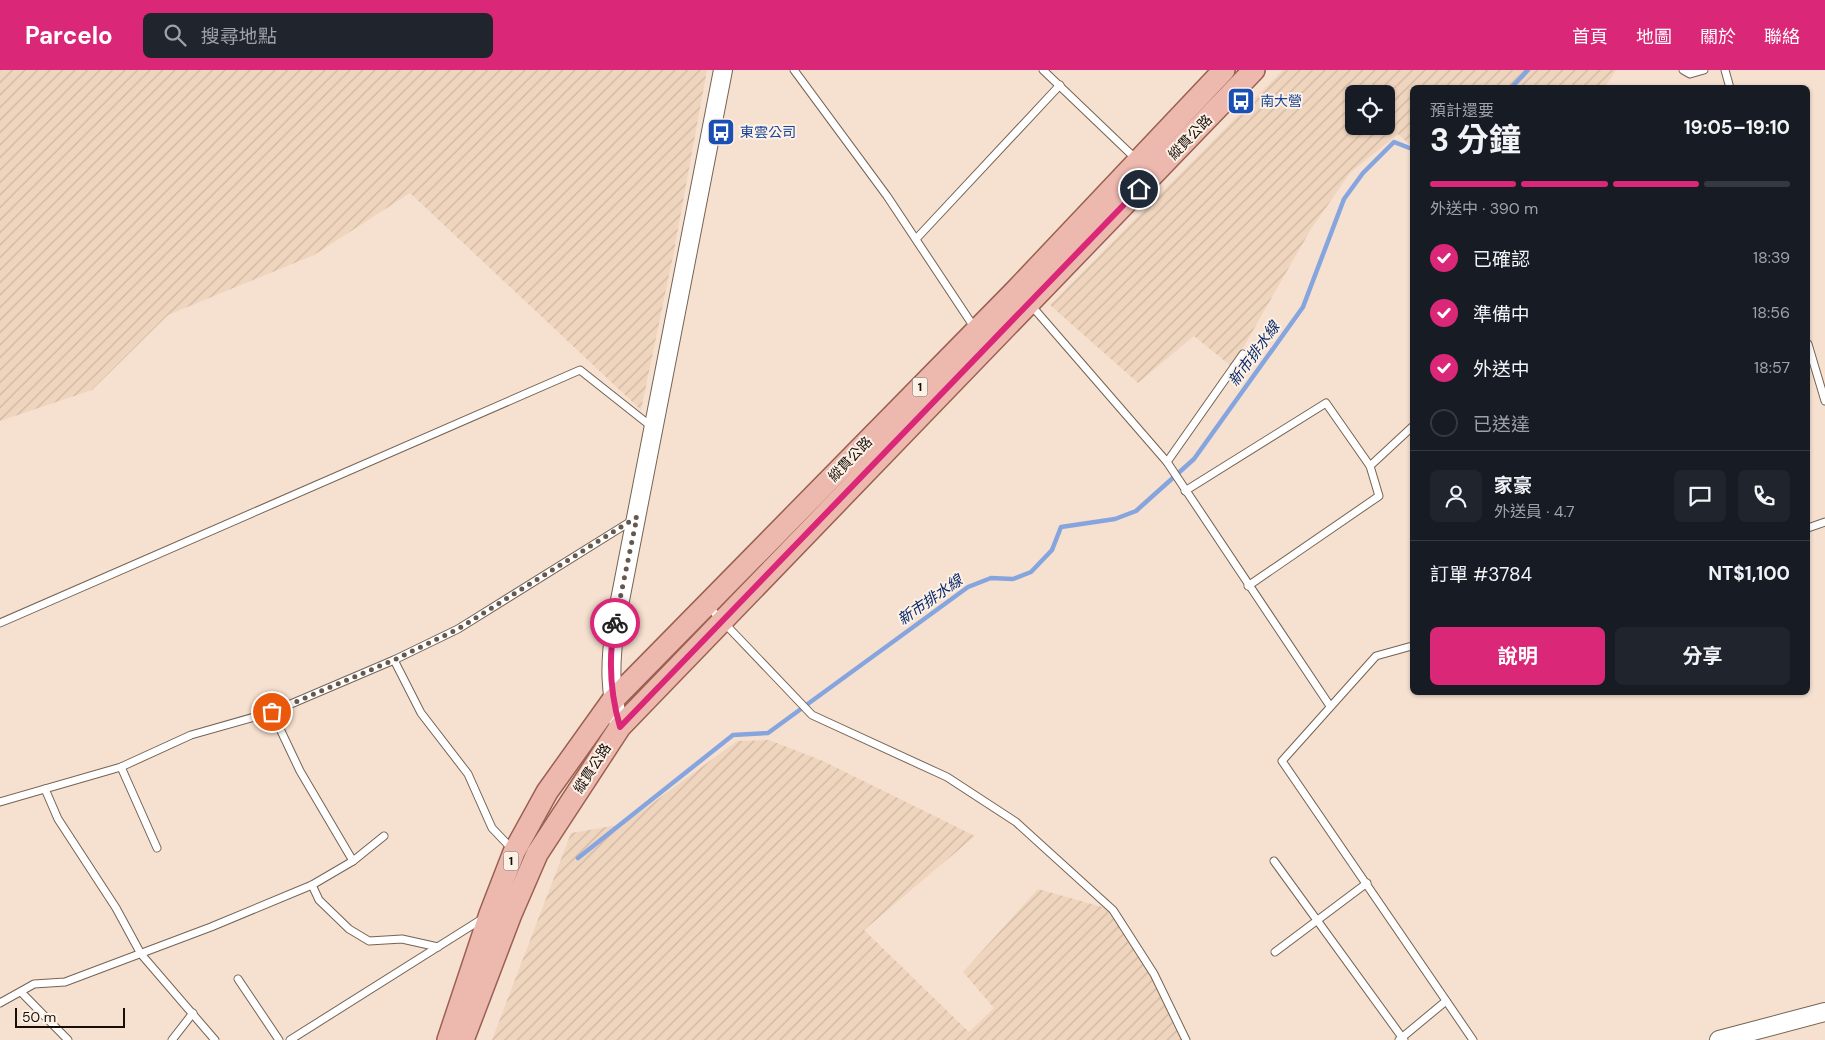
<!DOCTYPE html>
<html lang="zh-TW">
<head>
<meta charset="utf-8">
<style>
  :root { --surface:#171b24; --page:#20242c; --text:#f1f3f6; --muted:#9ea1a6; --line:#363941; --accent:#db2777 }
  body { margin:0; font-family:"DM Sans","Noto Sans TC",sans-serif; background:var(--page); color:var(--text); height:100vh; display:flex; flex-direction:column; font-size:19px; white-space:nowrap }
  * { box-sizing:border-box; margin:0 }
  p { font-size:16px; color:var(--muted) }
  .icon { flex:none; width:28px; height:28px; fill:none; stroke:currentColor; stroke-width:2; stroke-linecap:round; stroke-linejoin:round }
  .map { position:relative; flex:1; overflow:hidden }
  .sheet { position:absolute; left:1410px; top:15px; width:400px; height:610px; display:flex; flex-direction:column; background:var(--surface); border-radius:8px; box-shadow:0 1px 4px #0004 }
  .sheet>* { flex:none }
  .controls { position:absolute; left:1345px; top:15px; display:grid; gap:10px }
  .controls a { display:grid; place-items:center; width:50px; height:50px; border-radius:8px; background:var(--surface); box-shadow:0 1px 4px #0004; font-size:25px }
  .scale { position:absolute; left:15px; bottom:12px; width:110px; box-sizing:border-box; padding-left:5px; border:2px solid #160f09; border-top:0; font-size:14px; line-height:18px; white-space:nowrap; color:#160f09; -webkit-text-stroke:4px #fdf0e5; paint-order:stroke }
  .pin { position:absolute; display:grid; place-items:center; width:42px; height:42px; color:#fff; margin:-21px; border:2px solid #fff; border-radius:50%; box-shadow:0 1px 5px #0007 }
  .courier { position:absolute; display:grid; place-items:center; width:50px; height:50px; margin:-25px; border:4px solid #db2777; border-radius:50%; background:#fff; color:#222; box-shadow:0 1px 6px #0007 }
  .head em { font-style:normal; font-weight:700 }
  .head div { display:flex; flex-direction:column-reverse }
  .head { display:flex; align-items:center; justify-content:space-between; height:85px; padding:0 20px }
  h1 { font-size:32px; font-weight:700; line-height:38px }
  .bar { display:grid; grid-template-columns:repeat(4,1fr); gap:8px 5px; align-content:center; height:60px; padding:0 20px }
  .bar i { height:6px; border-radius:4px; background:var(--line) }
  .bar .on { background:var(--accent) }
  .bar p { grid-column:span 4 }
  .line { display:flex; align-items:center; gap:12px; padding:0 20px; border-top:1px solid var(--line) }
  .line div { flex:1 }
  .round { display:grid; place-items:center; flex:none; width:52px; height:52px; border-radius:8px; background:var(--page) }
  ol { padding:0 20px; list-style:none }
  li { display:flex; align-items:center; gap:15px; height:55px }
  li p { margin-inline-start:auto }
  li .icon { padding:5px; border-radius:50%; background:var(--accent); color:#fff; stroke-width:4 }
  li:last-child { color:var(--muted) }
  li i { width:28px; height:28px; border:2px solid var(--line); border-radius:50% }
  .primary-button { display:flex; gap:10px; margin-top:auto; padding:10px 20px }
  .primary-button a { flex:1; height:58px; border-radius:8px; background:var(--accent); color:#fff; font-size:20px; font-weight:700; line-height:58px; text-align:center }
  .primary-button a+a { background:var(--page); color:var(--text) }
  header { display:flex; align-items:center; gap:30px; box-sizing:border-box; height:70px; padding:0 25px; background:var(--accent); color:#fff }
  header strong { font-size:24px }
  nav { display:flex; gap:28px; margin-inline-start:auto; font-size:18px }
  .search { width:350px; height:45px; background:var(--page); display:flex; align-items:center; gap:12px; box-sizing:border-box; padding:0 18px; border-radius:8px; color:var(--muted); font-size:19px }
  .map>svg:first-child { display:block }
  .industrial { fill:url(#industrial-furrows); fill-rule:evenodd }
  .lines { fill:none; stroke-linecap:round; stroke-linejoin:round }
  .stream { stroke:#86a5de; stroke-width:4.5 }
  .service-casing { stroke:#756353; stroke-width:9 }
  .tertiary-casing { stroke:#756353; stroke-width:20 }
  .primary-casing { stroke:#9a6051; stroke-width:24 }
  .service { stroke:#fff; stroke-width:7 }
  .tertiary { stroke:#fff; stroke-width:18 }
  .primary { stroke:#edb9ae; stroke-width:21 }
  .done { stroke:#64584f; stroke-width:5; stroke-dasharray:0 9 }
  .route { stroke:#db2777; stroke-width:6 }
  .labels { text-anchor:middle; stroke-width:4; stroke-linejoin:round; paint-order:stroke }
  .shield { fill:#fdf0e5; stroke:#5b524b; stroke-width:1 }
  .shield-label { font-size:12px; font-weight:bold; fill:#160f09 }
  .transit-label { font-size:14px; fill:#164399; stroke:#fdf0e5; text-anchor:start }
  .street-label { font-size:14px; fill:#160f09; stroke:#fdf0e5 }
  .water-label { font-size:15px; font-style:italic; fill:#0a2c6d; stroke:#fdf0e5 }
</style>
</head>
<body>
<header>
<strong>Parcelo</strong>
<div class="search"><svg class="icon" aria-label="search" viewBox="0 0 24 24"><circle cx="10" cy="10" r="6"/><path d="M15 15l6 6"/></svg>搜尋地點</div>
<nav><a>首頁</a><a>地圖</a><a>關於</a><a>聯絡</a></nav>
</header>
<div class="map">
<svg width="1825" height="970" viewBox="0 0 1825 970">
  <defs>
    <pattern id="industrial-furrows" width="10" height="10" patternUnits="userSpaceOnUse" patternTransform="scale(1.25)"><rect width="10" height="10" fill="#f0d5be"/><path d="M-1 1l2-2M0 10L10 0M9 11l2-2" fill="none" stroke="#cdb6a2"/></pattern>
  </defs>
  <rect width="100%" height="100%" fill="#f6e1d0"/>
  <!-- industrial -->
  <g class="industrial">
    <polygon points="0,0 707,0 673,186 641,340 410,123 314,185 168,245 92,320 0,351"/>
    <path d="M1283,0h333l-11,17 -193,1v59l-14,-13 -48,39 -39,56 -79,138 -38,-31 -56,47 -88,-78zM1354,24h32v32h-32z"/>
    <polygon points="769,670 823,691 975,766 864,860 969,962 994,938 963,902 1038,819 1113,840 1154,904 1186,970 492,970 571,763 624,754 737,671"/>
  </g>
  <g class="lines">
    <!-- stream -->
    <g class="stream">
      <polyline points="1511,18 1528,0"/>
      <polyline points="578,788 733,665 768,663 968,517 991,508 1013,509 1031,502 1052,480 1061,457 1115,449 1136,441 1194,389 1303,237 1344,129 1363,103 1394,72 1412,79"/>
    </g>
    <!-- service casing -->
    <g class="service-casing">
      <g id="service">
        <polyline points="794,0 887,126 974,257"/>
        <polyline points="1043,0 1136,89"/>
        <polyline points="1683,0 1690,4 1704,0"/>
        <polyline points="1725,0 1730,18"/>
        <polyline points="916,169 1060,15"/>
        <polyline points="1030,234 1167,392 1330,636"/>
        <polyline points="1808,274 1825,331"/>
        <polyline points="1167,392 1243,284"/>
        <polyline points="1370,396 1412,357"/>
        <polyline points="1185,421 1326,333 1370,396 1379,426 1248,516"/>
        <polyline points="1808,458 1825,452"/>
        <polyline points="708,536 812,645 947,707 1016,752 1113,840 1154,904 1186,970"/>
        <polyline points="0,553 580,300 652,357"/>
        <polyline points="1412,576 1376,586 1282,691 1473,970"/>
        <polyline points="394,590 421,643 468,704 492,758 512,779"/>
        <polyline points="272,642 300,701 353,791"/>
        <polyline points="121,697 157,778"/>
        <polyline points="45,719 58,749 116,838 141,884 215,970"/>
        <polyline points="0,732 121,697 191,665 272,642 394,590 458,559 633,450"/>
        <polyline points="1274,791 1404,970"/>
        <polyline points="312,815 319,830 349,859 369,871 402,869 438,877"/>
        <polyline points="1275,882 1367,813"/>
        <polyline points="238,909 279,970"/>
        <polyline points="21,922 68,970"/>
        <polyline points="0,933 34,914 65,912 211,857 312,815 353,791 384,766"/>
        <polyline points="172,970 193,943"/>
        <polyline points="290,970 482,849"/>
        <polyline points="1399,970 1446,931"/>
      </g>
    </g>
    <!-- tertiary casing -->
    <g class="tertiary-casing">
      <g id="tertiary">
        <path d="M620,657c-11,-36 -10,-64 -5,-101l108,-556"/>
        <polyline points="1719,970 1825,942"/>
      </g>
    </g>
    <!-- primary casing -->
    <g class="primary-casing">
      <g id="primary">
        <polyline points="448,970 490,844 514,782 547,722 612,631 1016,220 1224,0"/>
        <polyline points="463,970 511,844 537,784 620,657 1254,0"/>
      </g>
    </g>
    <!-- service -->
    <use href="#service" class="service"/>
    <!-- tertiary -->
    <use href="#tertiary" class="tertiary"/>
    <!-- primary -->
    <use href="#primary" class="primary"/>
  </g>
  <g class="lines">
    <!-- done -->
    <polyline class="done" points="272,642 394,590 458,559 637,447 615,553"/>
    <!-- route -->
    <path class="route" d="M615,553c-7,35 -5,69 5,104l519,-538"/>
  </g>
  <!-- icons -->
  <defs>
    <g id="bus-square" transform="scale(1.4375)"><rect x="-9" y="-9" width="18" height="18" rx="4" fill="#1a4fb4" stroke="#fdf0e5"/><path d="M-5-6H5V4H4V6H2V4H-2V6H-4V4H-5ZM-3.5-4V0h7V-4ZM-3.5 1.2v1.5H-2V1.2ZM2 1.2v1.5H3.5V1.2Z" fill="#fff"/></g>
  </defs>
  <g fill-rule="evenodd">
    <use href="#bus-square" x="1241" y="31"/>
    <use href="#bus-square" x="721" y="62"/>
  </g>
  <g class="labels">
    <!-- shield labels -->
    <g class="shield">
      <rect x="912.5" y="307.5" width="15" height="19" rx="4"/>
      <rect x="503.5" y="781.5" width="15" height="19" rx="4"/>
    </g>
    <g class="shield-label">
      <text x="920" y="321">1</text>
      <text x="511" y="795">1</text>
    </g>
    <!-- transit labels -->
    <g class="transit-label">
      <text x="1260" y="36">南大營</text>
      <text x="740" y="67">東雲公司</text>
    </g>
    <!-- street labels -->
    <g class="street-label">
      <text transform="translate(1190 67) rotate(-46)" y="5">縱貫公路</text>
      <text transform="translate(850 389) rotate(-46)" y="5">縱貫公路</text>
      <text transform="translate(592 698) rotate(-57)" y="5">縱貫公路</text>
    </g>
    <!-- water labels -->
    <g class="water-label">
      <text transform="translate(1254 284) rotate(-54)" y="5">新市排水線</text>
      <text transform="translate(930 530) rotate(-35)" y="5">新市排水線</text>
    </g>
  </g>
</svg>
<div class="controls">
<a><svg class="icon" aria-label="locate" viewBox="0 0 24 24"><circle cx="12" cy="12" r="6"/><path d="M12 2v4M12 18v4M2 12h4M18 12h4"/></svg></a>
</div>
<div class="scale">50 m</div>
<div class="pin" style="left:272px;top:642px;background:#ea580c"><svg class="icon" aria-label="bag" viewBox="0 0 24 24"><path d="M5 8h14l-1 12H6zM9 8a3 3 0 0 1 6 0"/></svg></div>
<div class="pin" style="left:1139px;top:119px;background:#1f2937"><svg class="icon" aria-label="home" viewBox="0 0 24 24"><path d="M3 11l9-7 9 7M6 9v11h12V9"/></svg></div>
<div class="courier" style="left:615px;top:553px"><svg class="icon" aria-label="bike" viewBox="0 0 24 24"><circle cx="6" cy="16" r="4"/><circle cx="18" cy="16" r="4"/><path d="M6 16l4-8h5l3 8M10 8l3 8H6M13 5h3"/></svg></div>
<section class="sheet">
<div class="head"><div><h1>3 分鐘</h1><p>預計還要</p></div><em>19:05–19:10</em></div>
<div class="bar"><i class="on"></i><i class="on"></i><i class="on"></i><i></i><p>外送中 · 390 m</p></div>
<ol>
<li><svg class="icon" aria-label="check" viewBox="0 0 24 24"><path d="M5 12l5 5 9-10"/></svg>已確認<p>18:39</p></li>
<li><svg class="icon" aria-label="check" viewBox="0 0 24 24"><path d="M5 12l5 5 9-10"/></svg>準備中<p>18:56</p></li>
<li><svg class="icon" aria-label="check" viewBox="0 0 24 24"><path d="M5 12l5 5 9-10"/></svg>外送中<p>18:57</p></li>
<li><i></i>已送達</li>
</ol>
<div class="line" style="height:90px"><a class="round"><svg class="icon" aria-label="person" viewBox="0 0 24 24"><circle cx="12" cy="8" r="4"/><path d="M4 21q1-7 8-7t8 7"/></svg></a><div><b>家豪</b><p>外送員 · 4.7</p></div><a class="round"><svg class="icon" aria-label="chat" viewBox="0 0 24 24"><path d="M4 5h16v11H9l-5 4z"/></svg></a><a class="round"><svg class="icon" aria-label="phone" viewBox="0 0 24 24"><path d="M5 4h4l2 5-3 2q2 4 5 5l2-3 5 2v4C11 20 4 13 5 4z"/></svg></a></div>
<div class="line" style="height:65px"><div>訂單 #3784</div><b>NT$1,100</b></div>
<div class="primary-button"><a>說明</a><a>分享</a></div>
</section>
</div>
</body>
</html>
